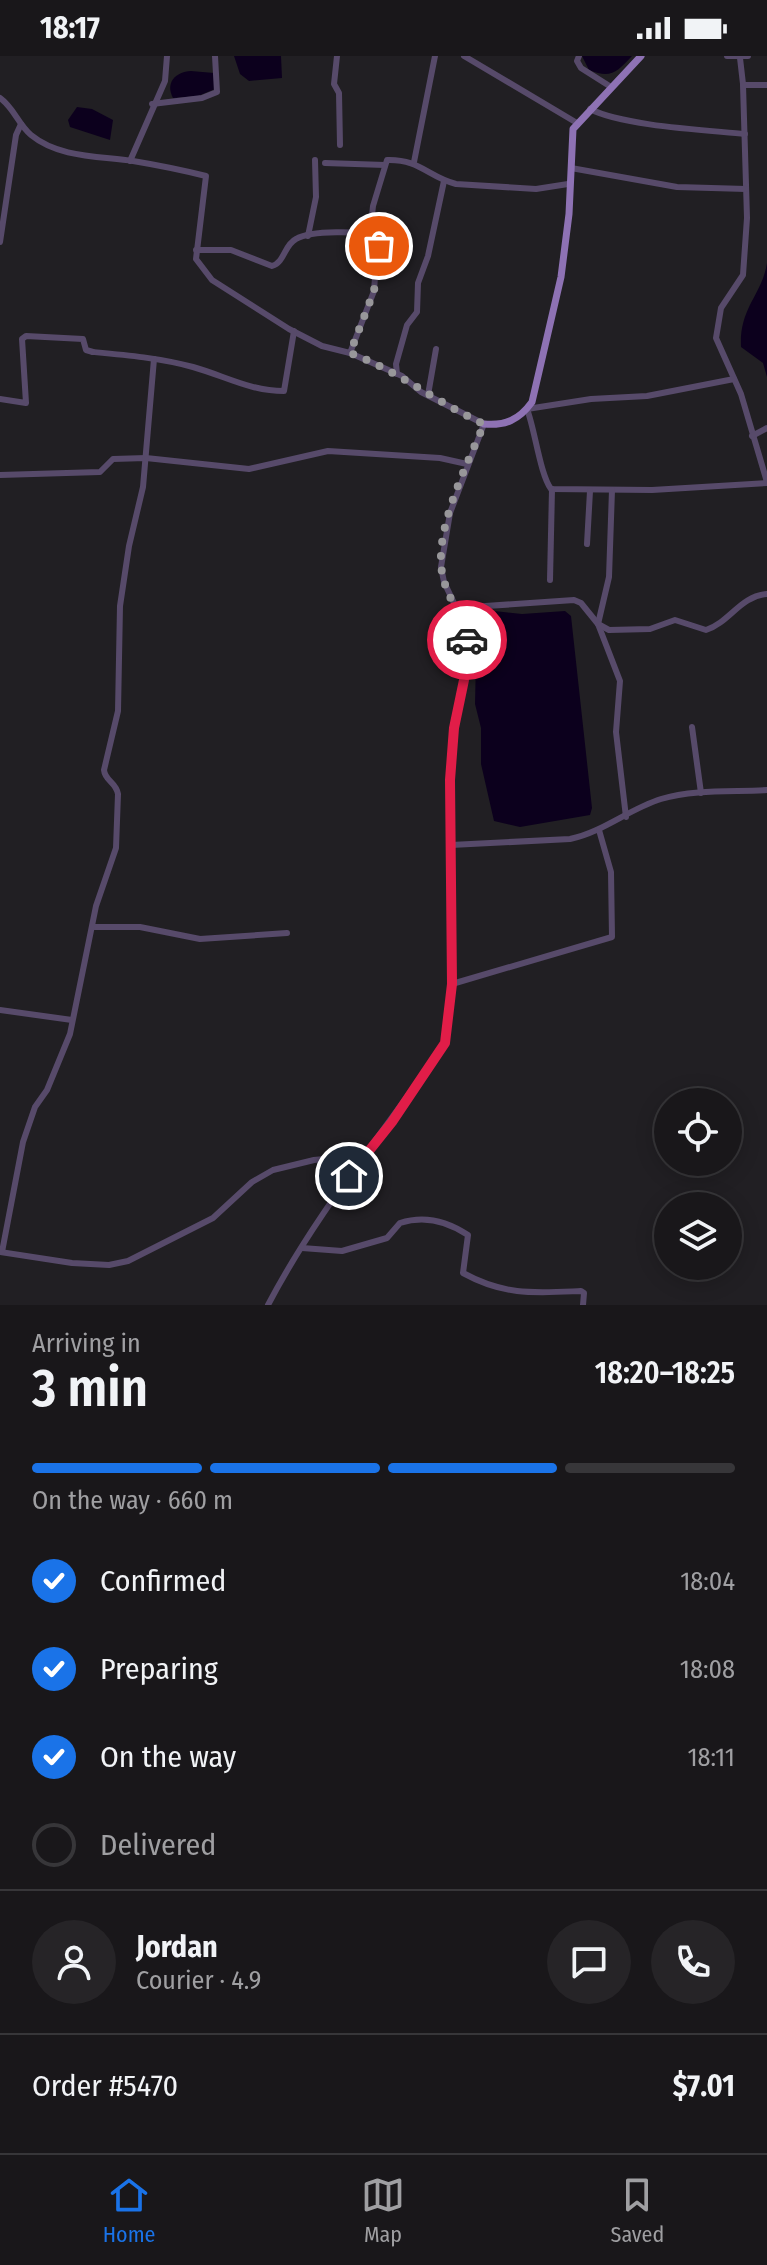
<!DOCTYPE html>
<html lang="en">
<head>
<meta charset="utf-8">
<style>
  :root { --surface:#19171a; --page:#262427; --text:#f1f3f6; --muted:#9f9fa2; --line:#373639; --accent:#1a73e8 }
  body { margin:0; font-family:"Fira Sans Condensed",sans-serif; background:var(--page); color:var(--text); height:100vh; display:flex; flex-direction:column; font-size:30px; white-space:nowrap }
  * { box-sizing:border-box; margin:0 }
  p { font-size:26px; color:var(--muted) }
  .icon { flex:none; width:44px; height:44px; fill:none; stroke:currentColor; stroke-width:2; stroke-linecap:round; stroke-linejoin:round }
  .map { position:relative; height:1249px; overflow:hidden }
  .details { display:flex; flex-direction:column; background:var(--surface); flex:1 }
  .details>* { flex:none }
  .controls { position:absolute; left:654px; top:1032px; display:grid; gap:16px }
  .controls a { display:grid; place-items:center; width:88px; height:88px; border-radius:50%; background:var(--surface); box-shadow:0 4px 20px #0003,0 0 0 2px var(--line); font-size:40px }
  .pin { position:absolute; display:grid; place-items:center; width:68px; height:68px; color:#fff; margin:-34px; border:4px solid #fff; border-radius:50%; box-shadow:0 2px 8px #0007 }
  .courier { position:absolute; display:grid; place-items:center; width:80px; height:80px; margin:-40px; border:6px solid #e11d48; border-radius:50%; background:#fff; color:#222; box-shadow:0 2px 10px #0007 }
  .headline em { font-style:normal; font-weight:600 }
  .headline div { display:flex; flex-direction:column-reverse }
  .headline { display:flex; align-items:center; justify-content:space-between; height:136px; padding:0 32px }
  h1 { font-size:52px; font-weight:600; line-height:60px }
  .bar { display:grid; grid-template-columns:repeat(4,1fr); gap:12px 8px; align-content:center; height:96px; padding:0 32px }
  .bar i { height:10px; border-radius:6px; background:var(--line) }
  .bar .active { background:var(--accent) }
  .bar p { grid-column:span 4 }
  .line { display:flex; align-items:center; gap:20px; padding:0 32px; border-top:2px solid var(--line) }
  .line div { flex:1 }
  .round { display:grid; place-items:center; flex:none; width:84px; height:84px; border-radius:42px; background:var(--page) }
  ol { padding:0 32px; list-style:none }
  li { display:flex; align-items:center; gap:24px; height:88px }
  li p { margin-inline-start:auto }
  li .icon { padding:8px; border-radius:50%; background:var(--accent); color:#fff; stroke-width:4 }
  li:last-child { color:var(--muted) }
  li i { width:44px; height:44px; border:4px solid var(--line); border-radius:50% }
  .status { display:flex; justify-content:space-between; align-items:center; height:56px; padding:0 40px; background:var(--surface); direction:ltr }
  .status svg { height:22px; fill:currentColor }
  .tabs { display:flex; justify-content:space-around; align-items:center; height:112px; border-top:2px solid var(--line); background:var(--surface); font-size:22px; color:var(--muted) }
  .tabs a { display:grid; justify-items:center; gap:4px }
  .tabs .active { color:var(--accent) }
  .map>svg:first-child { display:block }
  .water { fill:#0c001d }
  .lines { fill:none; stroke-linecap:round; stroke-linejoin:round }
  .minor { stroke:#574a6a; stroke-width:6 }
  .major { stroke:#8e72b4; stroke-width:7 }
  .done { stroke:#98979a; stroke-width:8; stroke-dasharray:0 14.4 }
  .route { stroke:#e11d48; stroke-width:10 }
</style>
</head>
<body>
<div class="status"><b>18:17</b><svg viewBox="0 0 49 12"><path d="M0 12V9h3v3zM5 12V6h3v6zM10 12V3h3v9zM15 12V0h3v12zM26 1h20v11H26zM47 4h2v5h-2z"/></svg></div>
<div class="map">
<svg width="767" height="1249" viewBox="0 0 767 1249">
  <rect width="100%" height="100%" fill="#211f23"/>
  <!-- water -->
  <g class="water">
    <polygon points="234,0 281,0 282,22 249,25 240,18"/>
    <path d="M582,0h50c-15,16 -21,23 -43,14z"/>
    <path d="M191,15l23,2 1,16 -17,7 -25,2c-8,-15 2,-26 18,-27z"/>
    <polygon points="77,51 92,53 113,64 110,84 70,71 68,64"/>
    <path d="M767,207v114l-4,-14 -22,-16c-2,-39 21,-52 26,-84z"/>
    <polygon points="494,555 522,558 565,555 571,560 592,752 590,759 520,771 494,765 481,708 481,672 475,648 477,560"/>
  </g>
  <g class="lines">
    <!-- minor -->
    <g class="minor">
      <polyline points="337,0 334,28 339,37 340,89"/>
      <polyline points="464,0 577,67"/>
      <polyline points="579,0 577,5 581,12 611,31"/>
      <polyline points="727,0 748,0"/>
      <polyline points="740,2 743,28"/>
      <polyline points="767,29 743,29 747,162 743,219 721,252 716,282 741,338 767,426"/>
      <path d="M0,42c14,10 18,26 31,37 28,23 69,21 102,26 24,4 49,9 73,15l-10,83 16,21 77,49 33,17 28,7 52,23 19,16 63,32 -34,89 -9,54 3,15 20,42 4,29 -14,75 -4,52 2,204 -7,59c-59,87 -128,168 -177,262"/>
      <polyline points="152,48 202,42 217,36 215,0"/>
      <path d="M590,53c33,17 115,21 155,25"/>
      <polyline points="130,105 165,25 167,0"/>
      <polyline points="414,106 435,0"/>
      <polyline points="325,107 385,109"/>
      <polyline points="571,112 677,131 746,133"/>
      <path d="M370,178l3,-28 14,-46c33,-1 41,17 69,24l80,5 32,-5"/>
      <polyline points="308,180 316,141 315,104"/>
      <polyline points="0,186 16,79 21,68"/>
      <path d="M196,194h35l41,16c13,-4 12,-21 24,-27 15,-9 65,-8 82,-3l-4,55 -24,62"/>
      <path d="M93,296c33,3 67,6 100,15 32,9 57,24 91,24l10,-60"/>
      <polyline points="397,318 396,308 407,269 417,256 418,227 428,200 444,125"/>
      <path d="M734,323l-87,17 -56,3 -64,10c8,21 13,65 24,80l101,1 115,-7"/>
      <polyline points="428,339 436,293"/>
      <polyline points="0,343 26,347 22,283 26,280 83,283 86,294 93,296 90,295"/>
      <polyline points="752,380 767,372"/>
      <polyline points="0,419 100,416 113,403 146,402 249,413 328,395 440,402 467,408"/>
      <polyline points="612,434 609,521 598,568 620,625 616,676 626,761"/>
      <polyline points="587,488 590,435"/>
      <polyline points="550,524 552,433"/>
      <path d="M457,552l117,-8 7,3 17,21 11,6 41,-1 25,-9 31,10c24,-8 34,-34 61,-36"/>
      <polyline points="692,671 701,737"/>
      <path d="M451,789l119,-6c33,-7 59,-30 91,-40 33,-10 72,-7 106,-9"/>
      <polyline points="93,871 140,871 200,883 287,877"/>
      <polyline points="452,928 612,881 611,816 599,774"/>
      <polyline points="0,954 72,964"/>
      <path d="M302,1192l40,3 45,-13 13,-15c24,-8 47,-2 68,12l-5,38c42,23 72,20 118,18l3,2 -1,12"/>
      <polyline points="0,1196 72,1207 109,1209 128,1205 213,1162 252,1126 273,1114 314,1104 364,1099"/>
      <path d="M2,1196l21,-110 12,-35 12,-17 23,-56 26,-128 20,-58 2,-54c-2,-12 -13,-13 -14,-24l14,-59 2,-105 9,-60 14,-59 11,-128"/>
    </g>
    <!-- major -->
    <path class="major" d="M484,368c21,2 35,-4 48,-22l29,-125 8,-63 4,-85 68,-73"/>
  </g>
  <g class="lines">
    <!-- done -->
    <path class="done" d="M379,190l-5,45 -24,62c48,18 86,49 134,71 -17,41 -52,109 -41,153 5,22 20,40 24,63"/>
    <!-- route -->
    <polyline class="route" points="349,1120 392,1066 445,987 452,928 450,724 454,672 464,624 467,584"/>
  </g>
</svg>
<div class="controls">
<a><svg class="icon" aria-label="locate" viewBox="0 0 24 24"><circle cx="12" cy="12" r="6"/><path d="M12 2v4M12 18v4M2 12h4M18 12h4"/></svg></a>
<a><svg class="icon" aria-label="layers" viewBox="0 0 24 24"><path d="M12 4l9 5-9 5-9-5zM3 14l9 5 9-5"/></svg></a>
</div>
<div class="pin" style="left:379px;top:190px;background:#ea580c"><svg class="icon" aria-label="bag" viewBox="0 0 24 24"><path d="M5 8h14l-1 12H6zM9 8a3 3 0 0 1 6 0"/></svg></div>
<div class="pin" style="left:349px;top:1120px;background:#1f2937"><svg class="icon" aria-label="home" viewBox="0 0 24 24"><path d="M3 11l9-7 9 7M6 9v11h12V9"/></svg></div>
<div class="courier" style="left:467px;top:584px"><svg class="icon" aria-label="car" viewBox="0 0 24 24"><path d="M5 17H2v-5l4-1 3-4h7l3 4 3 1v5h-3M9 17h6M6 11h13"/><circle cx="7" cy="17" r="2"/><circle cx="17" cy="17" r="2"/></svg></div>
</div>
<section class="details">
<div class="headline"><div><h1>3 min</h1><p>Arriving in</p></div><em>18:20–18:25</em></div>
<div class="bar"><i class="active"></i><i class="active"></i><i class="active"></i><i></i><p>On the way · 660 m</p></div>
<ol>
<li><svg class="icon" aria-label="check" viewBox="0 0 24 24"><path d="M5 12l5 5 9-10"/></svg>Confirmed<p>18:04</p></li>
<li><svg class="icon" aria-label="check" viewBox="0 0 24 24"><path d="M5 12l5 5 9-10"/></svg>Preparing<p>18:08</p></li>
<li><svg class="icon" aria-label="check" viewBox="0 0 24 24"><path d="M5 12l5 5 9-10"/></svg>On the way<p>18:11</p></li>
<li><i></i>Delivered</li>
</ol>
<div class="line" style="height:144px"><a class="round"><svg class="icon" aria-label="person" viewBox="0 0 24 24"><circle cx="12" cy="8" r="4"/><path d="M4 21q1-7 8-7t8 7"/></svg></a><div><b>Jordan</b><p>Courier · 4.9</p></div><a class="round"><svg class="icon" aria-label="chat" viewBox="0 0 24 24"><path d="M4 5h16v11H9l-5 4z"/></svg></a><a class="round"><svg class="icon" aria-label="phone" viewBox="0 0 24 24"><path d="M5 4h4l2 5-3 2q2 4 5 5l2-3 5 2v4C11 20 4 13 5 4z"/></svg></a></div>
<div class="line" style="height:104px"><div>Order #5470</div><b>$7.01</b></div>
</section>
<nav class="tabs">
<a class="active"><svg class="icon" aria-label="home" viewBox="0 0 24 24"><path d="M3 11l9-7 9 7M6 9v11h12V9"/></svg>Home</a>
<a><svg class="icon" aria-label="map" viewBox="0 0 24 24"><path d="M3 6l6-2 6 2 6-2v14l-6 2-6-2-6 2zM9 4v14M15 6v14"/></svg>Map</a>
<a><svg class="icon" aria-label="saved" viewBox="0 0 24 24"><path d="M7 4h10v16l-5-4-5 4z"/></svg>Saved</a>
</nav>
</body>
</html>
